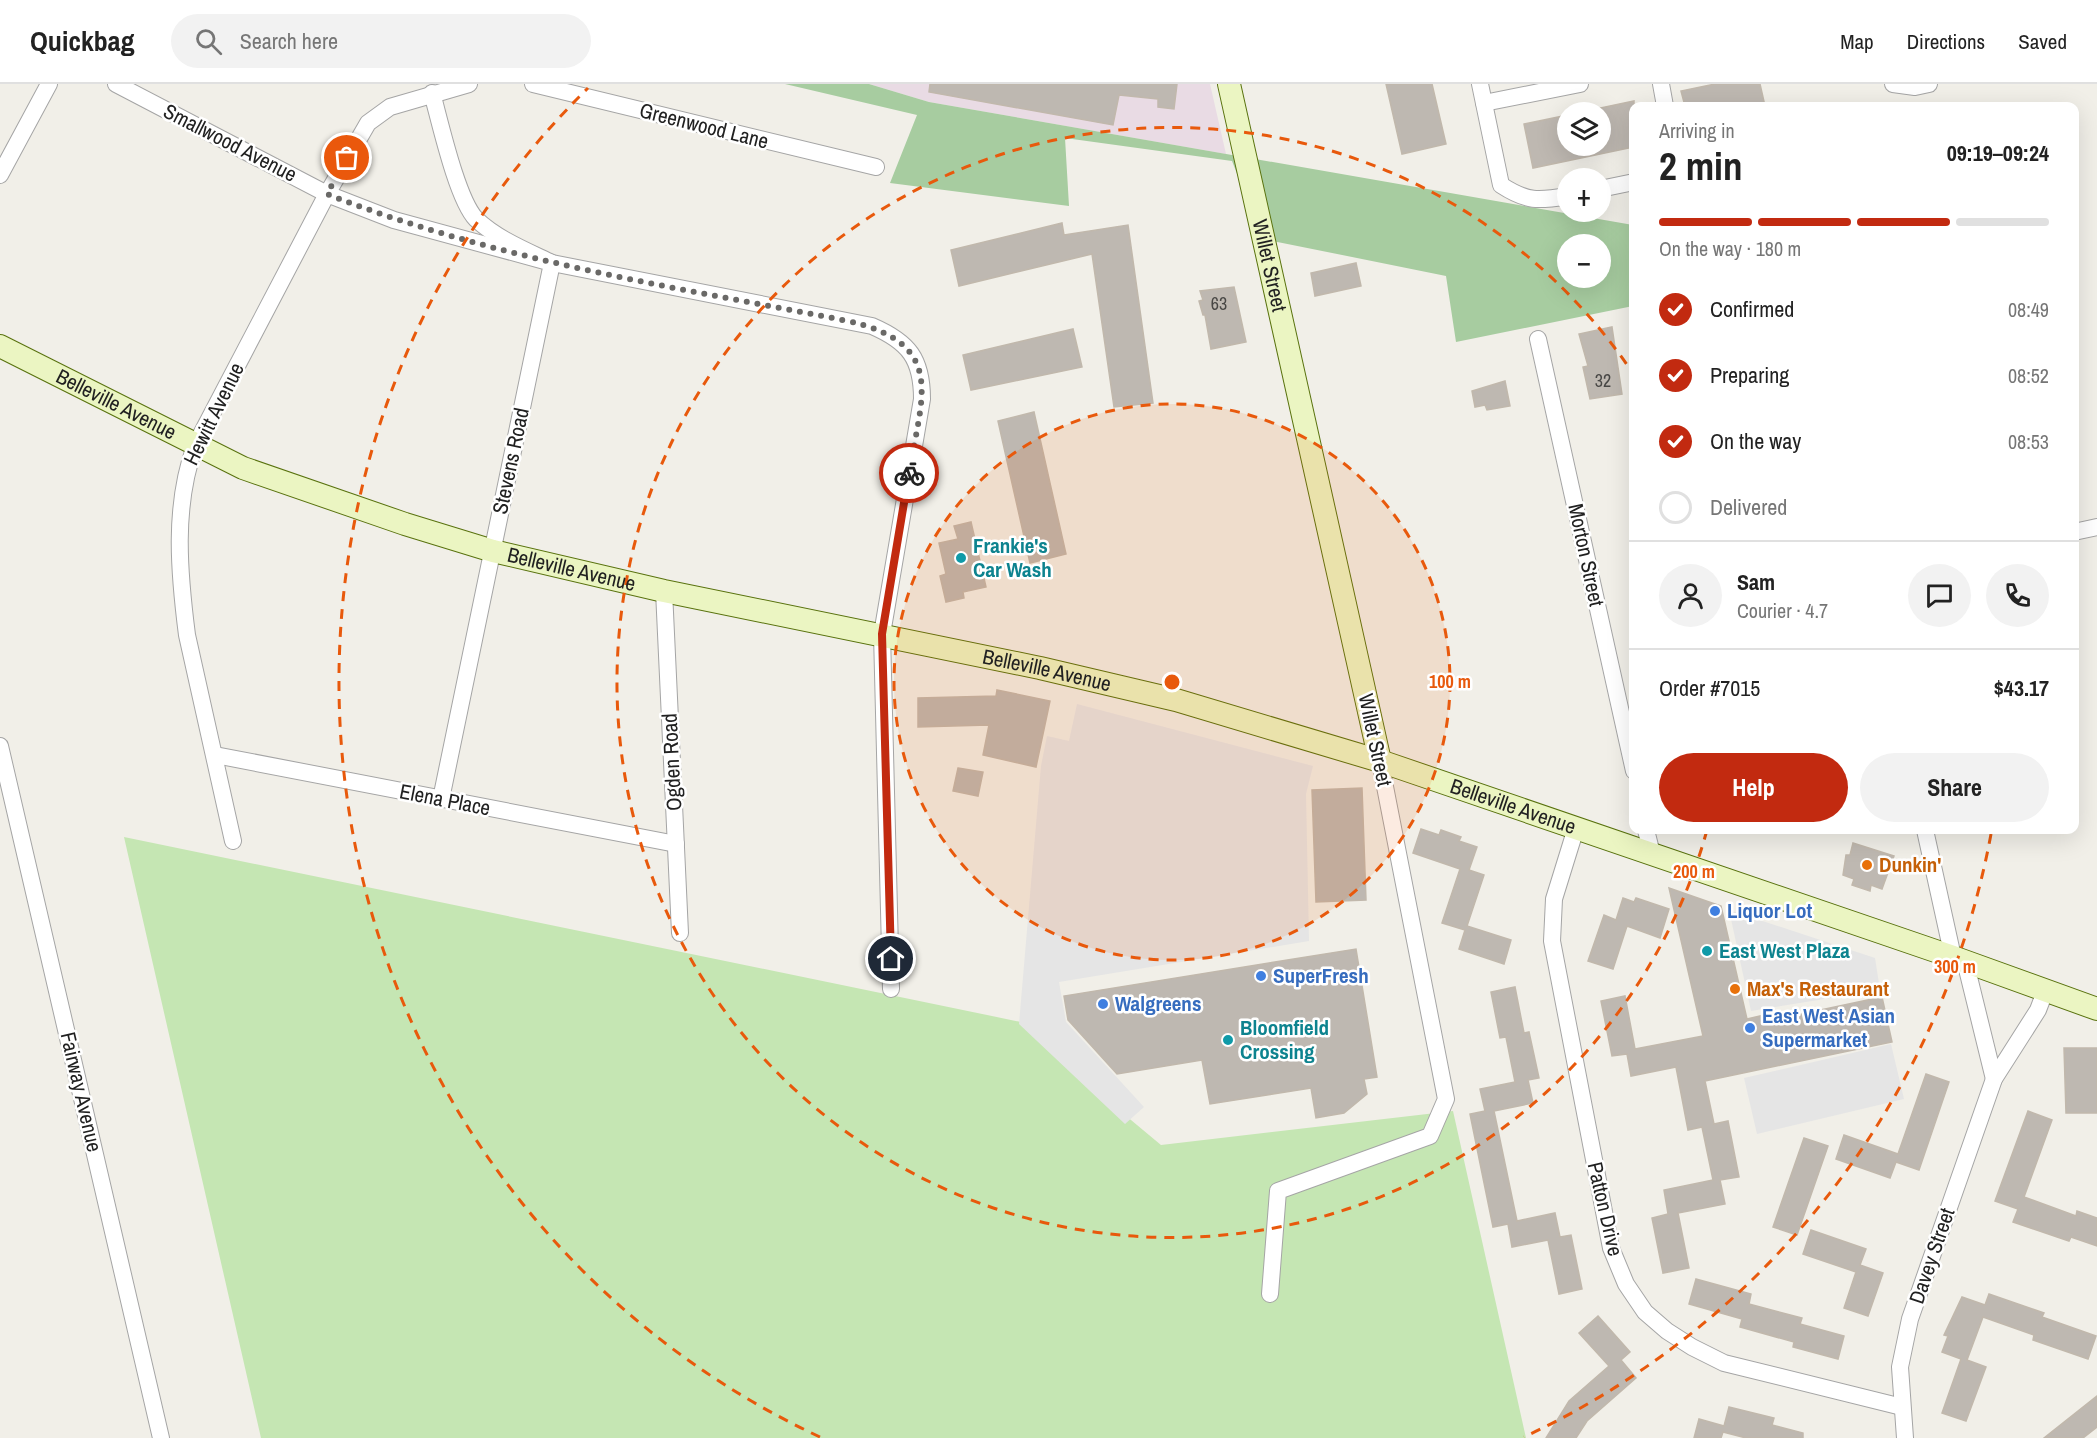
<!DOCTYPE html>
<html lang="en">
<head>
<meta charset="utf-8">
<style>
  :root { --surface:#fff; --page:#f2f2f2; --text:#222; --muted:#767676; --line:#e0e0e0; --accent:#c22a10 }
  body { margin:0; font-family:"Archivo Narrow",sans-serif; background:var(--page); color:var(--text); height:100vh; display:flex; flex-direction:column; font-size:22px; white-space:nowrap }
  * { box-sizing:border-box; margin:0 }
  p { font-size:20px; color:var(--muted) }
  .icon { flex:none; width:33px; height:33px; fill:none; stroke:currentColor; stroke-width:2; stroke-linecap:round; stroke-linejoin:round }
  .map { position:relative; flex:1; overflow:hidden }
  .side { position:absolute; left:1629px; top:18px; width:450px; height:732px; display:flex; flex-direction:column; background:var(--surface); border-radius:12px; box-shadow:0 6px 24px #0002 }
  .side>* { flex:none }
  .fabs { position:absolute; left:1557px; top:18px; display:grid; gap:12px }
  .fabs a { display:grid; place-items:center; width:54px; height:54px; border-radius:50%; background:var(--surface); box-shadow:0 6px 24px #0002; font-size:30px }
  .pin { position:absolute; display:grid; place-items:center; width:51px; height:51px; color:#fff; margin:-26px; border:3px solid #fff; border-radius:50%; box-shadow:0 2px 6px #0007 }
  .courier { position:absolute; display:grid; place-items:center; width:60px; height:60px; margin:-30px; border:4px solid #c22a10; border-radius:50%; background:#fff; color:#222; box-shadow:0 2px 8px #0007 }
  .headline em { font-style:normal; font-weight:700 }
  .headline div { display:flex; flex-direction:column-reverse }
  .headline { display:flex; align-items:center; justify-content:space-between; height:102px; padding:0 30px }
  h1 { font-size:39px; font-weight:700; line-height:45px }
  .bar { display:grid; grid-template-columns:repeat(4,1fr); gap:9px 6px; align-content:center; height:72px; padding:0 30px }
  .bar i { height:8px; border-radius:4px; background:var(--line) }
  .bar .on { background:var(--accent) }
  .bar p { grid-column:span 4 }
  .line { display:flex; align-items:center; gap:15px; padding:0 30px; border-top:2px solid var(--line) }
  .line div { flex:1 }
  .round { display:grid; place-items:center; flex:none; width:63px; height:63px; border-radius:32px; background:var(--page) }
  ol { padding:0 30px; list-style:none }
  li { display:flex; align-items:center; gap:18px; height:66px }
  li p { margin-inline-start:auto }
  li .icon { padding:6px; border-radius:50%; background:var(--accent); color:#fff; stroke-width:4 }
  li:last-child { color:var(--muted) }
  li i { width:33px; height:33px; border:3px solid var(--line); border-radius:50% }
  .cta { display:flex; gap:12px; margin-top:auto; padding:12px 30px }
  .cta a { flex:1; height:69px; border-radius:36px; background:var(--accent); color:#fff; font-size:24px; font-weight:700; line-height:69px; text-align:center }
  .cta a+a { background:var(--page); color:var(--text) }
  header { display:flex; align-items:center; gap:36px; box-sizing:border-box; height:84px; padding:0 30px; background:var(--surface); border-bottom:2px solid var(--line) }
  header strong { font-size:28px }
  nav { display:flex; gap:33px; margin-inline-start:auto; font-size:21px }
  .search { width:420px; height:54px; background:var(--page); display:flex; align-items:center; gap:15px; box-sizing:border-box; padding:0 21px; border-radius:33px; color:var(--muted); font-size:22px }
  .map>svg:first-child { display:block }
  .industrial { fill:#e9dbe4 }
  .grass { fill:#c5e6b3 }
  .forest { fill:#a7cca0; fill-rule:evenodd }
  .parking { fill:#e5e5e5 }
  .building { fill:#beb8b1; stroke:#c1b8ac; stroke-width:1.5 }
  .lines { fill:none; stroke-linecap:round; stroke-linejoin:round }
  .street-casing { stroke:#a5a5a5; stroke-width:18 }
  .secondary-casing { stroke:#59720e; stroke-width:24 }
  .street { stroke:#fff; stroke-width:16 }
  .secondary { stroke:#ebf5c2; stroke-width:22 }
  .done { stroke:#6a6967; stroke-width:6; stroke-dasharray:0 10.8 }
  .route { stroke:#c22a10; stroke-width:8 }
  .ring { fill:none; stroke:#e8590c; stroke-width:3; stroke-dasharray:10 8 }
  .culture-dot { fill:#0f9aa8; stroke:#fff; stroke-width:2 }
  .food-dot { fill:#e8710a; stroke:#fff; stroke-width:2 }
  .shop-dot { fill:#3f7fe0; stroke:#fff; stroke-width:2 }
  .labels { text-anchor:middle; stroke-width:5; stroke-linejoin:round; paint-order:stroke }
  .number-label { font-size:18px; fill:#484745 }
  .street-label { font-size:21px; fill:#212121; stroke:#fff }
  .culture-label { font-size:21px; font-weight:bold; fill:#0d838f; stroke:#fff; text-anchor:start }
  .food-label { font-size:21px; font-weight:bold; fill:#c56008; stroke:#fff; text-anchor:start }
  .shop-label { font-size:21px; font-weight:bold; fill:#366cbe; stroke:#fff; text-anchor:start }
  .centre { fill:#e8590c; stroke:#fff; stroke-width:3 }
  .ring-label { font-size:18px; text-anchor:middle; font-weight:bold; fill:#e8590c; stroke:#fff; stroke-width:5; stroke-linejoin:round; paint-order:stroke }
</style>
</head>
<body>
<header>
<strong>Quickbag</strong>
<div class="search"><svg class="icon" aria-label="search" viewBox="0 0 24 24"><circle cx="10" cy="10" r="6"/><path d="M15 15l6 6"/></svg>Search here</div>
<nav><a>Map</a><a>Directions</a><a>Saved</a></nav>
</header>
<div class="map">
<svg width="2097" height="1354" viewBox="0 0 2097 1354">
  <rect width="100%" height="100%" fill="#f1efe8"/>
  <!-- industrial -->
  <polygon class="industrial" points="869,0 1210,0 1226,70 929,18"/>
  <!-- grass -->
  <polygon class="grass" points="124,753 1021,938 1089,1001 1161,1061 1453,1027 1526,1354 261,1354"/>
  <!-- forest -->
  <path class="forest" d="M785,0h84l60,18 704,123v81l-177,36 -10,-66 -183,-37 -31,-78 -167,-23 4,68 -179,-23 27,-68zM1568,160h32v34h-32z"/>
  <!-- parking -->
  <g class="parking">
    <polygon points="1077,620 1313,682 1306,710 1309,857 1059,898 1066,938 1144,1023 1125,1040 1019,940 1041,682 1047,652 1069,657"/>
    <polygon points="1729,826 1875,874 1880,906 1751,927"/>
    <polygon points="1891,960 1904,1015 1757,1050 1744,994"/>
  </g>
  <!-- building -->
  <g class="building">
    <polygon points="930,0 1177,0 1174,25 1158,23 1158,15 1119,11 1113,41 929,8"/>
    <polygon points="1386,0 1432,0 1446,60 1402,70"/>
    <polygon points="1715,0 1760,0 1765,22 1685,22 1681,7"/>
    <polygon points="1634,17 1634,63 1533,84 1524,40 1568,31 1568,62 1600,62 1600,24"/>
    <polygon points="1062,139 1064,151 1128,141 1153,319 1114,323 1092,170 959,202 951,166"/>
    <polygon points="1356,179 1361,202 1315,212 1311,189"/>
    <polygon points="1234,203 1246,258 1211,265 1205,231 1203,231 1199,217 1203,216 1200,207"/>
    <polygon points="1612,243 1622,310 1590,315 1583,283 1588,282 1579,250"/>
    <polygon points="1073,245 1082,283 971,306 963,271"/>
    <polygon points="1505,297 1510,322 1487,326 1485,321 1475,323 1472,307"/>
    <polygon points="1034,328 1066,470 1030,479 998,337"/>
    <polygon points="971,438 986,503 963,508 964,514 946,518 940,492 946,490 939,459 958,455 954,442"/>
    <polygon points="997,606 1050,617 1036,683 983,671 989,641 918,643 918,614 996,612"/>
    <polygon points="958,684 983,688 978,712 953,707"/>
    <polygon points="1362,704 1366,816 1316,818 1312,706"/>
    <polygon points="1421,745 1439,751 1441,746 1461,753 1459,757 1477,763 1469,786 1484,791 1467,842 1511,856 1504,880 1459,865 1465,846 1442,839 1460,785 1413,769"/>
    <polygon points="1853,759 1894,772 1882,805 1871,801 1870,807 1852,801 1854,795 1843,791 1846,771 1850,771"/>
    <polygon points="1669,804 1721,822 1747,935 1781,927 1783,934 1882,913 1892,958 1705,997 1714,1040 1728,1037 1739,1093 1720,1096 1725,1120 1678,1129 1689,1184 1663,1189 1652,1134 1668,1130 1664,1106 1713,1096 1702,1043 1688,1046 1676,983 1631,992 1627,970 1612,972 1601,917 1625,912 1635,965 1703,952"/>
    <polygon points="1623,814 1634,818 1636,814 1669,825 1660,854 1627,842 1613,885 1588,877 1604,831 1616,836"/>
    <polygon points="1356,865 1377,993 1364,995 1367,1010 1344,1029 1316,1034 1311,1004 1210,1020 1202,976 1117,990 1068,936 1064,912"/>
    <polygon points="1515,903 1524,949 1529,948 1539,994 1528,996 1533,1019 1494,1027 1517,1137 1555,1129 1560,1153 1571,1151 1582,1205 1559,1210 1548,1156 1512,1163 1508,1140 1493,1143 1470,1030 1485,1027 1480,1005 1515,998 1506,953 1500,954 1491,908"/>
    <polygon points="2064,964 2097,964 2097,1029 2066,1029"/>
    <polygon points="1926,990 1949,998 1919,1086 1896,1078 1890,1094 1836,1075 1844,1051 1898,1070"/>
    <polygon points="2028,1027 2052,1036 2024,1113 2076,1132 2077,1127 2097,1134 2097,1162 2071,1153 2069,1157 2013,1138 2018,1125 1995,1117"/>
    <polygon points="1804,1054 1828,1062 1797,1151 1773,1143"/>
    <polygon points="1811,1146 1866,1165 1860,1181 1883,1189 1868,1232 1844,1224 1856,1188 1803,1170"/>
    <polygon points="1696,1195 1751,1210 1749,1220 1802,1234 1800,1240 1844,1252 1838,1275 1793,1263 1794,1258 1740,1243 1742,1235 1689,1220"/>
    <polygon points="1989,1210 2044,1229 2042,1233 2096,1252 2088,1275 2033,1256 2034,1251 1983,1233 1967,1276 1986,1283 1966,1337 1942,1329 1961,1275 1942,1268 1948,1252 1944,1251 1962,1213 1985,1221"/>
    <polygon points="1598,1232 1630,1268 1621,1276 1636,1294 1587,1337 1576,1354 1546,1354 1569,1317 1609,1282 1579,1249"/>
    <polygon points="2097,1312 2097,1343 2083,1354 2044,1354"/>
    <polygon points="1729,1323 1774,1334 1772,1341 1803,1349 1803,1354 1746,1354 1723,1348 1721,1354 1694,1354 1699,1335 1724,1342"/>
  </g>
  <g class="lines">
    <!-- street casing -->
    <g class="street-casing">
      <g id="street">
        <polyline points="116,0 327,110 394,136 552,179 441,715"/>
        <polyline points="533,0 876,83"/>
        <path d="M1480,0l21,101c26,17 37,16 67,11"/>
        <polyline points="1661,0 1665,22"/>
        <polyline points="1893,0 1915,3 1929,0"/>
        <path d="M432,9c8,29 25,106 44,126 21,20 51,32 76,44l320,63c37,16 50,33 50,73l-40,235 9,355"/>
        <polyline points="1484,19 1580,0"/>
        <polyline points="0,91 49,0"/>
        <polyline points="1600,105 1634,98"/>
        <polyline points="1538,255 1634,687"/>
        <polyline points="2074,448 2097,443"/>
        <polyline points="664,507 680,849"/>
        <polyline points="0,662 161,1354"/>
        <polyline points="215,671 676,760"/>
        <polyline points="1576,744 1554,815 1552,857 1611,1164 1626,1200 1645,1228 1667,1247 1692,1263 1724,1279 1902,1323"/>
        <polyline points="1646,746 1652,770"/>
        <polyline points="1925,746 1953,873"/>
        <path d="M233,757l-46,-206c-8,-62 -14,-129 8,-189l132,-252 41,-71 22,-16 79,-23"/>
        <polyline points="1965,877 1994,995"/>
        <polyline points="1270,1210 1278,1107 1430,1052 1446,1015 1380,677"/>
        <polyline points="1905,1354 1900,1283 1910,1235 1994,995 2038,926 2046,905"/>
      </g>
    </g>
    <!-- secondary casing -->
    <g class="secondary-casing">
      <g id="secondary">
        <path id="s1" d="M1229,0l151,677"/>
        <path id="s2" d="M0,262l243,122 162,56 88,27 171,40 376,77 136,32 204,61 573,196 144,52"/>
      </g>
    </g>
    <!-- street -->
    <use href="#street" class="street"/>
    <!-- secondary -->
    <use href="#secondary" class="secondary"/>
  </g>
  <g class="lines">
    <!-- done -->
    <path class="done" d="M347,74l-20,36c167,66 346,93 521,127 99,23 74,74 61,152"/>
    <!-- route -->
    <polyline class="route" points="891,875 882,550 909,389"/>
  </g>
  <!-- distance rings -->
  <circle cx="1172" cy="598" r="278" fill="#e8590c" fill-opacity=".12"/>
  <g class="ring">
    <circle cx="1172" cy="598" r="278"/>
    <path d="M1707 746A555 555 0 1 1 1632 288"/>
    <path d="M1991 750A833 833 0 0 1 1524 1353M820 1353A833 833 0 0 1 588 4"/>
  </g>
  <!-- markers -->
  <g class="culture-dot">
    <circle cx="961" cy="474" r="6"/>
    <circle cx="1707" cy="867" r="6"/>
    <circle cx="1228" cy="956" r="6"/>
  </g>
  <g class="food-dot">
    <circle cx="1867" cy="781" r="6"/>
    <circle cx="1735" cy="905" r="6"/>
  </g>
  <g class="shop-dot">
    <circle cx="1715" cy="827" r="6"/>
    <circle cx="1261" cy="892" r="6"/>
    <circle cx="1103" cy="920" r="6"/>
    <circle cx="1750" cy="944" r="6"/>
  </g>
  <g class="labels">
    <!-- number labels -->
    <g class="number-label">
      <text x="1219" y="226">63</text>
      <text x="1603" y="303">32</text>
    </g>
    <!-- street labels -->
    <g class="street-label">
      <text transform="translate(704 42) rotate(14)" y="7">Greenwood Lane</text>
      <text transform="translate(230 59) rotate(27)" y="7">Smallwood Avenue</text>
      <text dy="7" stroke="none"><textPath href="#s1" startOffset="186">Willet Street</textPath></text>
      <text dy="7" stroke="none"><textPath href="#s2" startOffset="130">Belleville Avenue</textPath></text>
      <text transform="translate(214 330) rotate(-64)" y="7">Hewitt Avenue</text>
      <text transform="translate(511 377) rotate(-78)" y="7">Stevens Road</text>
      <text transform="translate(1586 471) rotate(78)" y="7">Morton Street</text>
      <text dy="7" stroke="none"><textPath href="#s2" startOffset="616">Belleville Avenue</textPath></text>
      <text dy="7" stroke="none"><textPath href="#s2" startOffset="1102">Belleville Avenue</textPath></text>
      <text transform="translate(1375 656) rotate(78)" y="7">Willet Street</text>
      <text transform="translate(672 678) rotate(-93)" y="7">Ogden Road</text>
      <text transform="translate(445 716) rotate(11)" y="7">Elena Place</text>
      <text dy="7" stroke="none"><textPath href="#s2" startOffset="1588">Belleville Avenue</textPath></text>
      <text transform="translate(81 1008) rotate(77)" y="7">Fairway Avenue</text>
      <text transform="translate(1605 1125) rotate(77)" y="7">Patton Drive</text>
      <text transform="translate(1932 1172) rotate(-71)" y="7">Davey Street</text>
    </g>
    <!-- culture labels -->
    <g class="culture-label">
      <text x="973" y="469">Frankie's<tspan x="973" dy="24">Car Wash</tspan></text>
      <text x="1719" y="874">East West Plaza</text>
      <text x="1240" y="951">Bloomfield<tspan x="1240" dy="24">Crossing</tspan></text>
    </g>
    <!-- food labels -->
    <g class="food-label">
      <text x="1879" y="788">Dunkin'</text>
      <text x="1747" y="912">Max's Restaurant</text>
    </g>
    <!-- shop labels -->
    <g class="shop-label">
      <text x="1727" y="834">Liquor Lot</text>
      <text x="1273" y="899">SuperFresh</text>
      <text x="1115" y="927">Walgreens</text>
      <text x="1762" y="939">East West Asian<tspan x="1762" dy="24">Supermarket</tspan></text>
    </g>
  </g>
  <circle cx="1172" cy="598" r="9" class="centre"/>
  <g class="ring-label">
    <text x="1450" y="604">100 m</text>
    <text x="1694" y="794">200 m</text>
    <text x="1955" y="889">300 m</text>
  </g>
</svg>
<div class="fabs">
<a><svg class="icon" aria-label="layers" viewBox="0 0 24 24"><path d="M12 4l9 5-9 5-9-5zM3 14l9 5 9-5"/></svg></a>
<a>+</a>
<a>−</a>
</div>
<div class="pin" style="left:347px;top:74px;background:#ea580c"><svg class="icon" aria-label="bag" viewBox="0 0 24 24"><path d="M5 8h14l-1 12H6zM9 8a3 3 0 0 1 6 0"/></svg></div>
<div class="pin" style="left:891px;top:875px;background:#1f2937"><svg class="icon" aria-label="home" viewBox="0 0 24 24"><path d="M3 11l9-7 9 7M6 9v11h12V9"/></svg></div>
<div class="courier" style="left:909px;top:389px"><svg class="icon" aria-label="bike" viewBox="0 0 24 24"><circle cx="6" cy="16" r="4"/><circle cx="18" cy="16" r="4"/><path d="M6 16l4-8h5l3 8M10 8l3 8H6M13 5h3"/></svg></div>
<section class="side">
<div class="headline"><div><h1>2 min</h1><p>Arriving in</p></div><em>09:19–09:24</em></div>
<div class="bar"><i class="on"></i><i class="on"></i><i class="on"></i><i></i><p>On the way · 180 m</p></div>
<ol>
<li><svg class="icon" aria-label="check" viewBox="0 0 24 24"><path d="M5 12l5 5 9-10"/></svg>Confirmed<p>08:49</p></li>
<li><svg class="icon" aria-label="check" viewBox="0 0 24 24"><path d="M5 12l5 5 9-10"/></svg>Preparing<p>08:52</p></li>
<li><svg class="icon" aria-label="check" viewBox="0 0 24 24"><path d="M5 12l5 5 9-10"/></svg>On the way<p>08:53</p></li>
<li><i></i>Delivered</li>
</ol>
<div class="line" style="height:108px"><a class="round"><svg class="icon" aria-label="person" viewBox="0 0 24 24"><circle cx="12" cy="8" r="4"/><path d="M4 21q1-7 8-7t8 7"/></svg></a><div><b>Sam</b><p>Courier · 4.7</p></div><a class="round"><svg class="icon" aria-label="chat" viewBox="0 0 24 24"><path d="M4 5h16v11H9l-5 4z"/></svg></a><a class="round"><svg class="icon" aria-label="phone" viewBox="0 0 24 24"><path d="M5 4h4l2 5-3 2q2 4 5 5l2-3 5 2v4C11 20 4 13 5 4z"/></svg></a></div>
<div class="line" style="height:78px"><div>Order #7015</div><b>$43.17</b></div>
<div class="cta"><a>Help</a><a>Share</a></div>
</section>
</div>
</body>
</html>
